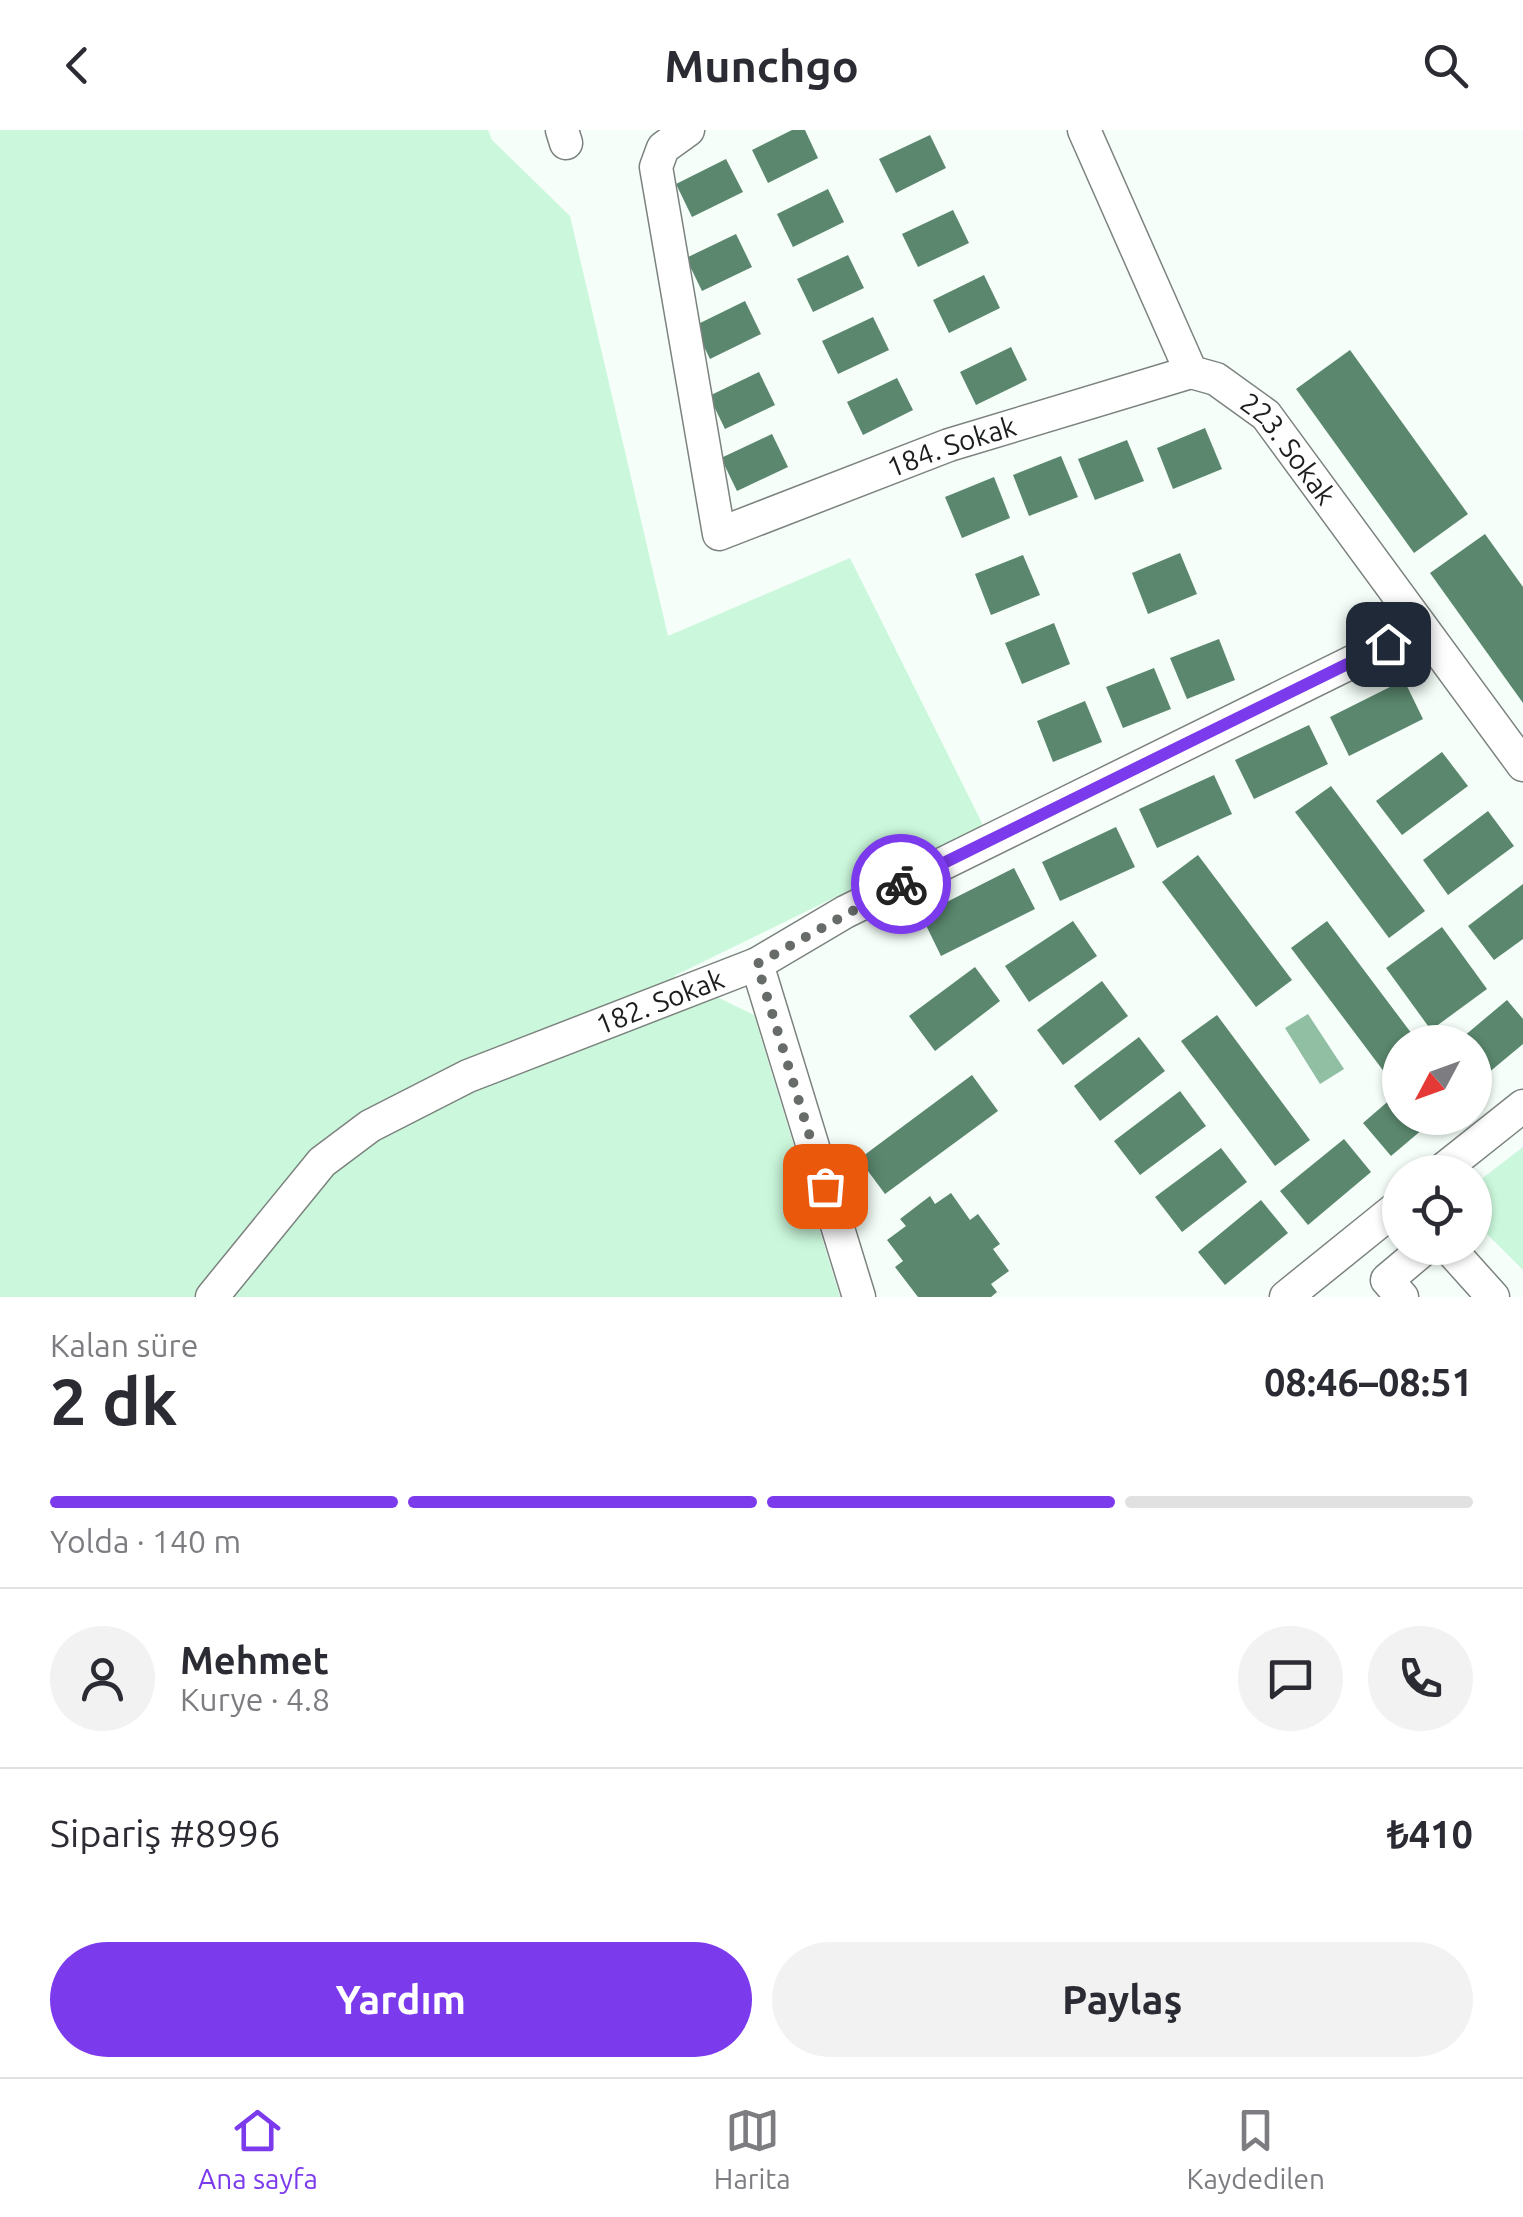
<!DOCTYPE html>
<html lang="tr">
<head>
<meta charset="utf-8">
<style>
  :root { --surface:#fff; --page:#f2f2f3; --text:#2b2b33; --muted:#7c7c81; --line:#e1e1e2; --accent:#7c3aed }
  body { margin:0; font-family:Ubuntu,sans-serif; background:var(--page); color:var(--text); height:100vh; display:flex; flex-direction:column; font-size:38px; white-space:nowrap }
  * { box-sizing:border-box; margin:0 }
  p { font-size:32px; color:var(--muted) }
  .icon { flex:none; width:55px; height:55px; fill:none; stroke:currentColor; stroke-width:2; stroke-linecap:round; stroke-linejoin:round }
  .map { position:relative; height:1167px; overflow:hidden }
  .drawer { display:flex; flex-direction:column; background:var(--surface); flex:1 }
  .drawer>* { flex:none }
  .needle { width:65px; rotate:229deg }
  .controls { position:absolute; left:1382px; top:895px; display:grid; gap:20px }
  .controls a { display:grid; place-items:center; width:110px; height:110px; border-radius:50%; background:var(--surface); box-shadow:0 2px 8px #0004; font-size:50px }
  .pin { position:absolute; display:grid; place-items:center; width:85px; height:85px; color:#fff; margin:-42px; border-radius:20px; box-shadow:0 5px 15px #0006 }
  .courier { position:absolute; display:grid; place-items:center; width:100px; height:100px; margin:-50px; border:8px solid #7c3aed; border-radius:50%; background:#fff; color:#222; box-shadow:0 2px 12px #0007 }
  .head em { font-style:normal; font-weight:600 }
  .head div { display:flex; flex-direction:column-reverse }
  .head { display:flex; align-items:center; justify-content:space-between; height:170px; padding:0 50px }
  h1 { font-size:65px; font-weight:600; line-height:75px }
  .bar { display:grid; grid-template-columns:repeat(4,1fr); gap:15px 10px; align-content:center; height:120px; padding:0 50px }
  .bar i { height:12px; border-radius:8px; background:var(--line) }
  .bar .on { background:var(--accent) }
  .bar p { grid-column:span 4 }
  .line { display:flex; align-items:center; gap:25px; padding:0 50px; border-top:2px solid var(--line) }
  .line div { flex:1 }
  .round { display:grid; place-items:center; flex:none; width:105px; height:105px; border-radius:52px; background:var(--page) }
  .button { display:flex; gap:20px; margin-top:auto; padding:20px 50px }
  .button a { flex:1; height:115px; border-radius:60px; background:var(--accent); color:#fff; font-size:40px; font-weight:600; line-height:115px; text-align:center }
  .button a+a { background:var(--page); color:var(--text) }
  header { display:flex; justify-content:space-between; align-items:center; height:130px; padding:0 50px; background:var(--surface); font-size:45px; font-weight:600 }
  .tab-bar { display:flex; justify-content:space-around; align-items:center; height:140px; border-top:2px solid var(--line); background:var(--surface); font-size:28px; color:var(--muted) }
  .tab-bar a { display:grid; justify-items:center; gap:5px }
  .tab-bar .on { color:var(--accent) }
  .map>svg:first-child { display:block }
  .green { fill:#cbf8dc }
  .water { fill:#91bfa3 }
  .building { fill:#5a876d }
  .lines { fill:none; stroke-linecap:round; stroke-linejoin:round }
  .minor-casing { stroke:#7c837f; stroke-width:35 }
  .minor { stroke:#fff; stroke-width:32 }
  .done { stroke:#676c69; stroke-width:10; stroke-dasharray:0 18 }
  .route { stroke:#7c3aed; stroke-width:12 }
  .labels { text-anchor:middle; stroke-width:9; stroke-linejoin:round; paint-order:stroke }
  .street-label { font-size:28px; fill:#1b1e1c; stroke:#fff }
</style>
</head>
<body>
<header><svg class="icon" aria-label="back" viewBox="0 0 24 24"><path d="M15 5l-7 7 7 7"/></svg>Munchgo<svg class="icon" aria-label="search" viewBox="0 0 24 24"><circle cx="10" cy="10" r="6"/><path d="M15 15l6 6"/></svg></header>
<div class="map">
<svg width="1523" height="1167" viewBox="0 0 1523 1167">
  <rect width="100%" height="100%" fill="#f5fef8"/>
  <!-- green -->
  <g class="green">
    <polygon points="0,0 488,0 492,10 570,86 668,506 850,428 983,695 674,846 754,885 840,1167 0,1167"/>
    <polygon points="1523,1017 1523,1140 1475,1092 1475,1054"/>
  </g>
  <!-- water -->
  <polygon class="water" points="1308,884 1344,939 1320,954 1285,898"/>
  <!-- building -->
  <g class="building">
    <polygon points="792,0 805,0 818,28 768,53 752,20"/>
    <polygon points="930,5 946,38 896,63 879,29"/>
    <polygon points="726,29 743,62 692,87 676,54"/>
    <polygon points="828,59 844,92 793,117 777,84"/>
    <polygon points="953,80 969,113 918,137 902,104"/>
    <polygon points="736,104 752,137 702,161 686,128"/>
    <polygon points="848,125 864,158 813,182 797,149"/>
    <polygon points="984,145 1000,178 949,203 933,170"/>
    <polygon points="745,171 761,204 710,229 694,196"/>
    <polygon points="873,187 889,220 838,244 822,211"/>
    <polygon points="1011,217 1027,250 976,275 960,242"/>
    <polygon points="1350,220 1468,384 1414,423 1296,259"/>
    <polygon points="759,242 775,275 725,299 709,266"/>
    <polygon points="897,248 913,280 863,305 847,272"/>
    <polygon points="1205,298 1222,339 1173,359 1157,318"/>
    <polygon points="772,304 788,337 737,361 721,328"/>
    <polygon points="1127,310 1144,351 1095,370 1078,329"/>
    <polygon points="1061,326 1078,367 1029,386 1013,345"/>
    <polygon points="994,347 1010,388 962,408 945,367"/>
    <polygon points="1485,404 1523,457 1523,573 1430,443"/>
    <polygon points="1180,423 1197,464 1148,484 1132,443"/>
    <polygon points="1023,425 1040,465 991,485 975,444"/>
    <polygon points="1054,493 1070,534 1022,554 1005,513"/>
    <polygon points="1219,509 1235,550 1187,569 1170,528"/>
    <polygon points="1154,538 1171,579 1123,598 1106,557"/>
    <polygon points="1404,550 1423,589 1349,626 1330,587"/>
    <polygon points="1085,571 1102,612 1053,632 1037,591"/>
    <polygon points="1309,595 1328,634 1254,669 1235,630"/>
    <polygon points="1442,622 1468,656 1402,705 1376,671"/>
    <polygon points="1214,645 1232,684 1157,718 1139,679"/>
    <polygon points="1331,656 1425,781 1389,808 1295,682"/>
    <polygon points="1488,681 1514,716 1448,765 1423,730"/>
    <polygon points="1116,697 1135,737 1060,771 1042,732"/>
    <polygon points="1198,725 1292,850 1256,877 1162,752"/>
    <polygon points="1014,738 1035,779 941,826 921,785"/>
    <polygon points="1523,754 1523,809 1494,830 1468,796"/>
    <polygon points="1073,791 1097,826 1029,872 1005,836"/>
    <polygon points="1327,791 1418,912 1400,912 1400,932 1385,943 1291,818"/>
    <polygon points="1442,797 1487,859 1431,900 1386,838"/>
    <polygon points="975,837 1000,871 935,921 909,886"/>
    <polygon points="1102,851 1128,886 1063,935 1037,900"/>
    <polygon points="1507,870 1523,889 1523,914 1475,954 1475,912 1457,912"/>
    <polygon points="1217,885 1310,1010 1275,1036 1181,911"/>
    <polygon points="1139,907 1165,941 1100,991 1074,956"/>
    <polygon points="972,945 998,981 885,1064 859,1029"/>
    <polygon points="1180,961 1206,996 1140,1045 1114,1011"/>
    <polygon points="1400,961 1400,988 1436,988 1391,1026 1363,993"/>
    <polygon points="1344,1009 1371,1042 1308,1095 1280,1061"/>
    <polygon points="1221,1018 1247,1052 1182,1102 1155,1067"/>
    <polygon points="951,1063 970,1090 978,1084 1000,1114 993,1119 1009,1141 991,1154 997,1162 991,1167 918,1167 895,1137 903,1131 887,1110 906,1096 900,1089 930,1066 935,1074"/>
    <polygon points="1261,1070 1288,1103 1225,1155 1198,1122"/>
  </g>
  <g class="lines">
    <!-- minor casing -->
    <g class="minor-casing">
      <g id="minor">
        <polyline points="562,0 566,13"/>
        <path id="s1" d="M688,0l-25,18 -7,19 63,367 230,-89 242,-73"/>
        <path id="s2" d="M1084,0l107,242 25,7 50,36 257,350"/>
        <polyline points="757,834 859,1167"/>
        <polyline points="1440,1042 1523,976"/>
        <polyline points="1449,1118 1493,1167"/>
        <path id="s3" d="M212,1167l110,-135 48,-36 98,-50 289,-112 88,-52 576,-284"/>
        <polyline points="1286,1167 1400,1075"/>
        <polyline points="1402,1167 1387,1150 1425,1118"/>
      </g>
    </g>
    <!-- minor -->
    <use href="#minor" class="minor"/>
  </g>
  <g class="lines">
    <!-- done -->
    <polyline class="done" points="825,1056 757,834 901,754"/>
    <!-- route -->
    <polyline class="route" points="901,754 1388,514"/>
  </g>
  <g class="labels">
    <!-- street labels -->
    <g class="street-label">
      <text dy="10" stroke="none"><textPath href="#s1" startOffset="672">184. Sokak</textPath></text>
      <text dy="10" stroke="none"><textPath href="#s2" startOffset="392">223. Sokak</textPath></text>
      <text dy="10" stroke="none"><textPath href="#s3" startOffset="550">182. Sokak</textPath></text>
    </g>
  </g>
</svg>
<div class="controls">
<a><svg class="needle" viewBox="-14 -14 28 28"><path d="M0-13l5 13h-10z" fill="#e53935"/><path d="M0 13l5-13h-10z" fill="#7c7c81"/></svg></a>
<a><svg class="icon" aria-label="locate" viewBox="0 0 24 24"><circle cx="12" cy="12" r="6"/><path d="M12 2v4M12 18v4M2 12h4M18 12h4"/></svg></a>
</div>
<div class="pin" style="left:825px;top:1056px;background:#ea580c"><svg class="icon" aria-label="bag" viewBox="0 0 24 24"><path d="M5 8h14l-1 12H6zM9 8a3 3 0 0 1 6 0"/></svg></div>
<div class="pin" style="left:1388px;top:514px;background:#1f2937"><svg class="icon" aria-label="home" viewBox="0 0 24 24"><path d="M3 11l9-7 9 7M6 9v11h12V9"/></svg></div>
<div class="courier" style="left:901px;top:754px"><svg class="icon" aria-label="bike" viewBox="0 0 24 24"><circle cx="6" cy="16" r="4"/><circle cx="18" cy="16" r="4"/><path d="M6 16l4-8h5l3 8M10 8l3 8H6M13 5h3"/></svg></div>
</div>
<section class="drawer">
<div class="head"><div><h1>2 dk</h1><p>Kalan süre</p></div><em>08:46–08:51</em></div>
<div class="bar"><i class="on"></i><i class="on"></i><i class="on"></i><i></i><p>Yolda · 140 m</p></div>
<div class="line" style="height:180px"><a class="round"><svg class="icon" aria-label="person" viewBox="0 0 24 24"><circle cx="12" cy="8" r="4"/><path d="M4 21q1-7 8-7t8 7"/></svg></a><div><b>Mehmet</b><p>Kurye · 4.8</p></div><a class="round"><svg class="icon" aria-label="chat" viewBox="0 0 24 24"><path d="M4 5h16v11H9l-5 4z"/></svg></a><a class="round"><svg class="icon" aria-label="phone" viewBox="0 0 24 24"><path d="M5 4h4l2 5-3 2q2 4 5 5l2-3 5 2v4C11 20 4 13 5 4z"/></svg></a></div>
<div class="line" style="height:130px"><div>Sipariş #8996</div><b>₺410</b></div>
<div class="button"><a>Yardım</a><a>Paylaş</a></div>
</section>
<nav class="tab-bar">
<a class="on"><svg class="icon" aria-label="home" viewBox="0 0 24 24"><path d="M3 11l9-7 9 7M6 9v11h12V9"/></svg>Ana sayfa</a>
<a><svg class="icon" aria-label="map" viewBox="0 0 24 24"><path d="M3 6l6-2 6 2 6-2v14l-6 2-6-2-6 2zM9 4v14M15 6v14"/></svg>Harita</a>
<a><svg class="icon" aria-label="saved" viewBox="0 0 24 24"><path d="M7 4h10v16l-5-4-5 4z"/></svg>Kaydedilen</a>
</nav>
</body>
</html>
